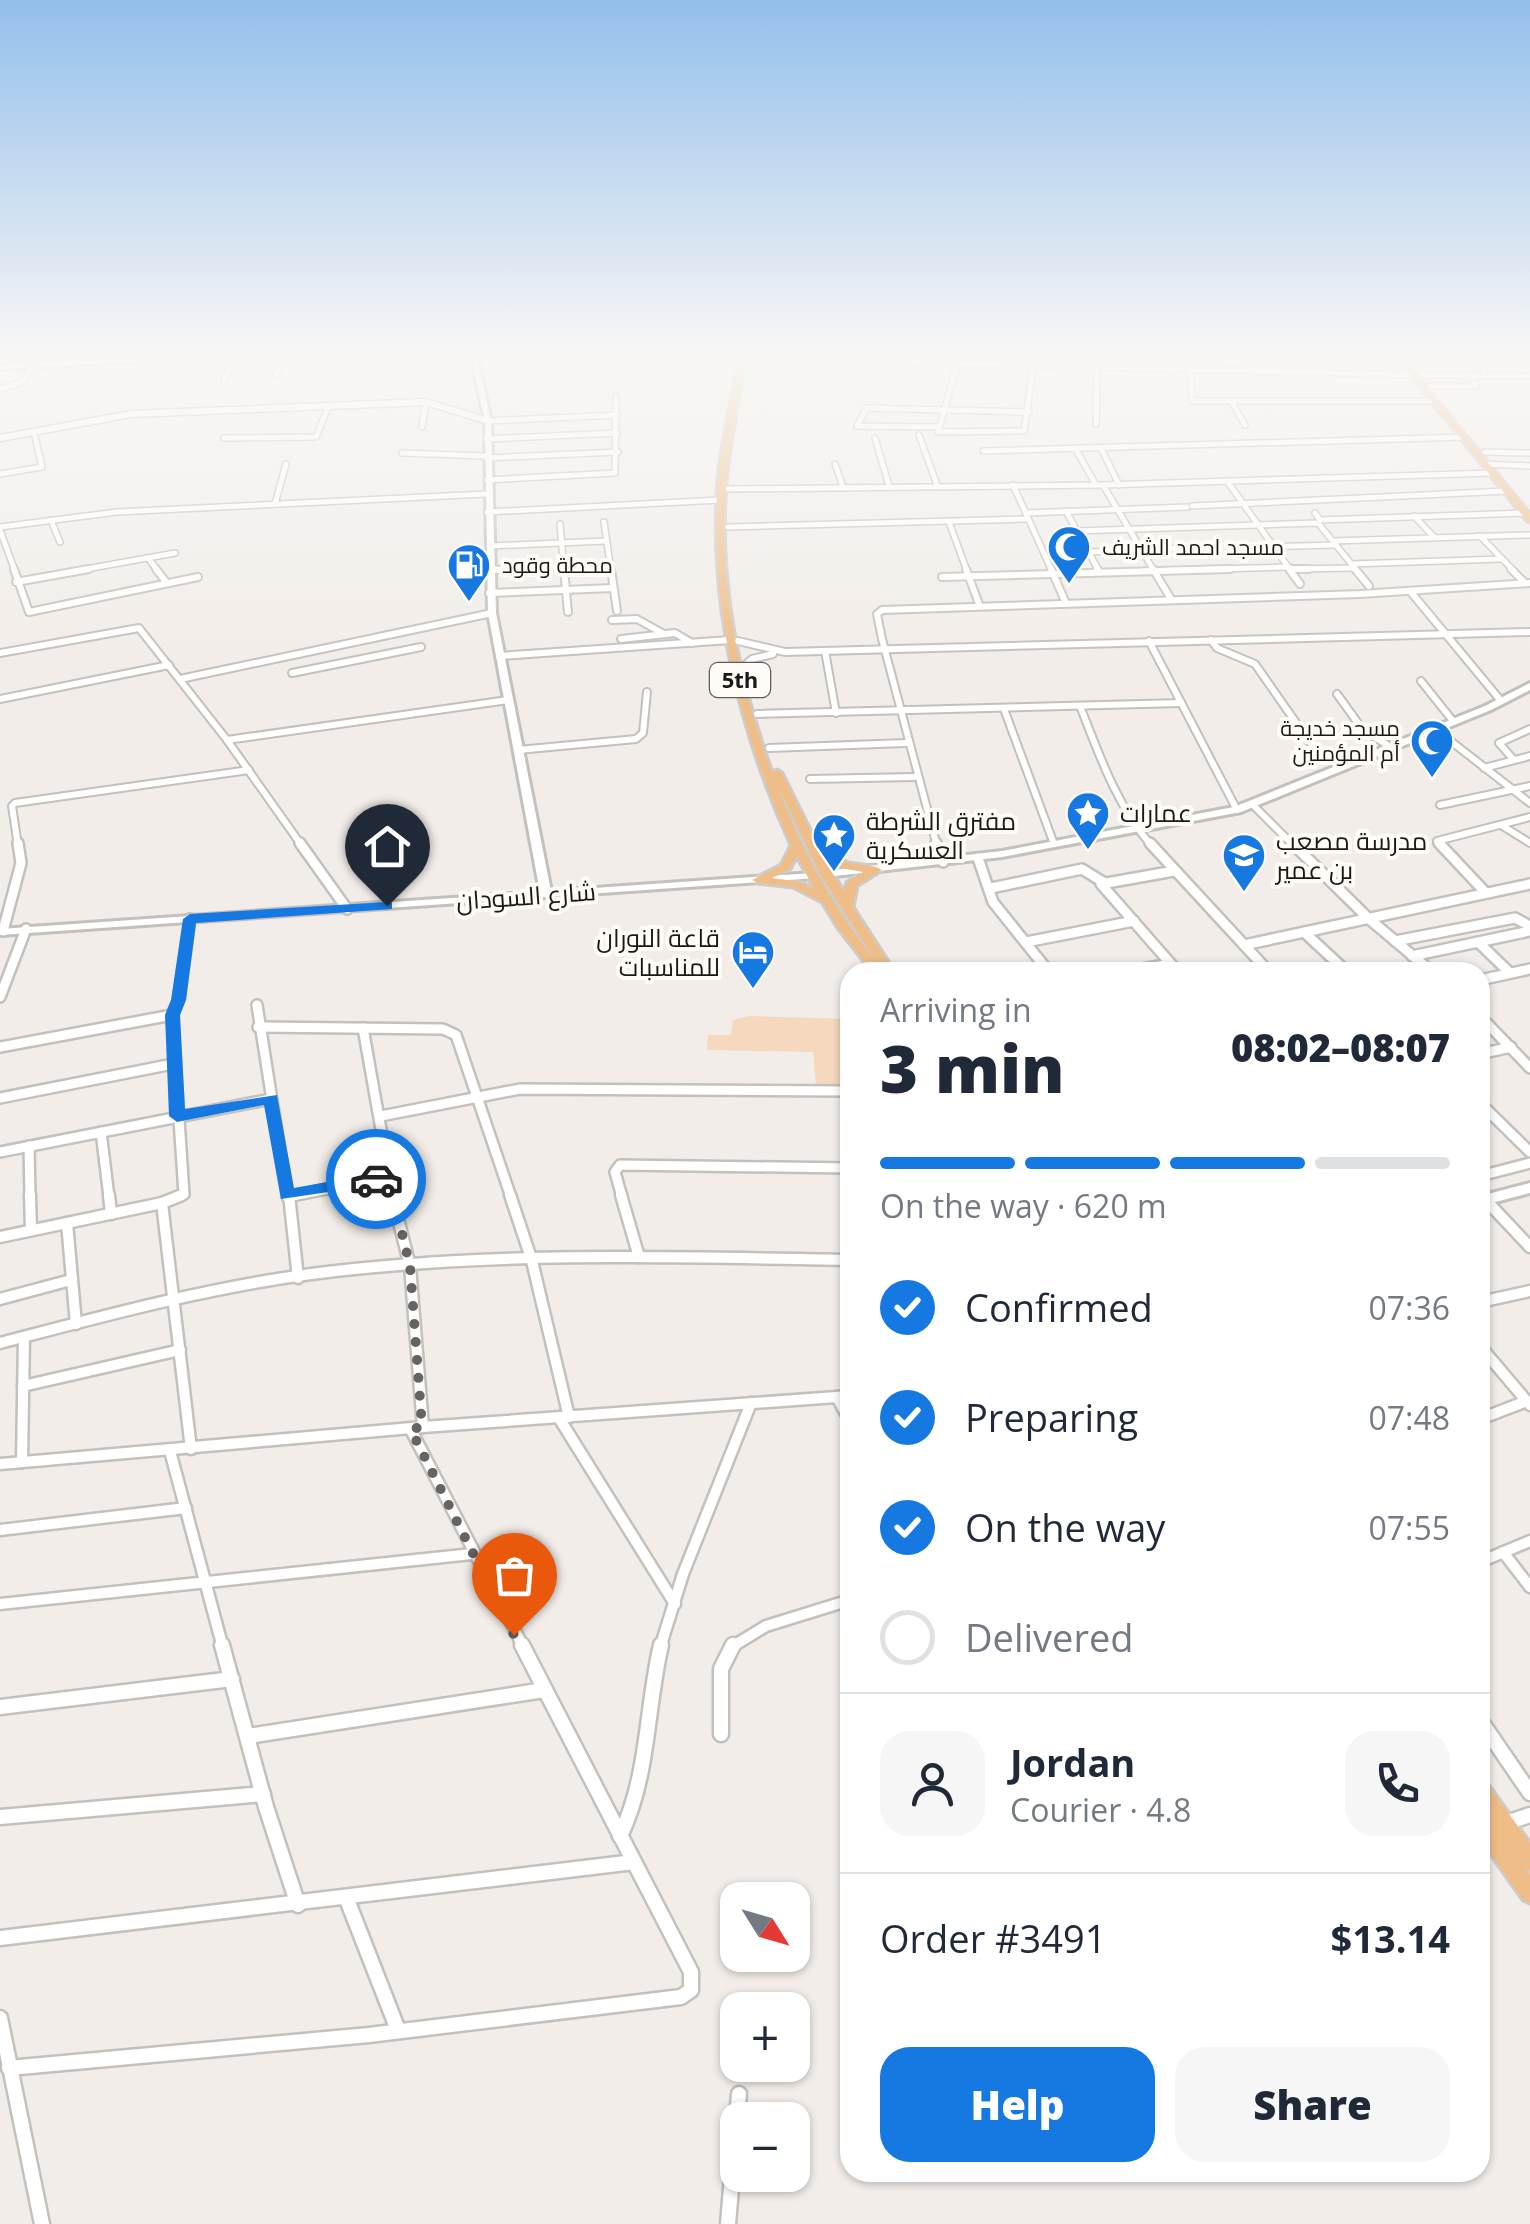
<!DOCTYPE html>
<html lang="en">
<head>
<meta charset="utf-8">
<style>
  :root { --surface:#fff; --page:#f6f6f7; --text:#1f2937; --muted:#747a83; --line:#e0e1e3; --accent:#1679e2 }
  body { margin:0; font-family:"Open Sans",Cairo,sans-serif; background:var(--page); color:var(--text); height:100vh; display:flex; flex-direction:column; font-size:38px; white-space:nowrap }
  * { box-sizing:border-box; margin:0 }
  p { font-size:32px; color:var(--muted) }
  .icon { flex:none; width:55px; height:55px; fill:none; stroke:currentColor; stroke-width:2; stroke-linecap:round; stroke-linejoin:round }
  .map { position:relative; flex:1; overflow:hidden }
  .panel { position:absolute; left:840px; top:962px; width:650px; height:1220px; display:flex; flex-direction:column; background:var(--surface); border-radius:30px; box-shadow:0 2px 8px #0004 }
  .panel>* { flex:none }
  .needle { width:65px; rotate:127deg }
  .tools { position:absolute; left:720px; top:1882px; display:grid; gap:20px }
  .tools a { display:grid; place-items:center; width:90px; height:90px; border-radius:20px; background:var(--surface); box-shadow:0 2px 8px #0004; font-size:50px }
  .pin { position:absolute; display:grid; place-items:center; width:85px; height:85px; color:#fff; margin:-102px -42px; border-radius:50% 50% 50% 0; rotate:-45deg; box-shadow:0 0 10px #0007 }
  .pin .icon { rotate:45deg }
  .courier { position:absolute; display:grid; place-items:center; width:100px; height:100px; margin:-50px; border:8px solid #1679e2; border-radius:50%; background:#fff; color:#222; box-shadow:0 2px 12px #0007 }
  .head em { font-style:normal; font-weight:800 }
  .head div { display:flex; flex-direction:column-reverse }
  .head { display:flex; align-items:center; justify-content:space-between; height:170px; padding:0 40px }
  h1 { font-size:65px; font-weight:800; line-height:75px }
  .bar { display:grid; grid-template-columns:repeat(4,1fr); gap:15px 10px; align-content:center; height:120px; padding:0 40px }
  .bar i { height:12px; border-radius:8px; background:var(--line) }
  .bar .active { background:var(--accent) }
  .bar p { grid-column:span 4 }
  .line { display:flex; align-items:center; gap:25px; padding:0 40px; border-top:2px solid var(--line) }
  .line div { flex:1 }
  .round { display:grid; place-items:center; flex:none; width:105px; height:105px; border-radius:30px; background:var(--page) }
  ol { padding:0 40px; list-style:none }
  li { display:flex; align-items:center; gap:30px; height:110px }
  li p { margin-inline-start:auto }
  li .icon { padding:10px; border-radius:50%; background:var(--accent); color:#fff; stroke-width:4 }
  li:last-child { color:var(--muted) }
  li i { width:55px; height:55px; border:5px solid var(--line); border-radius:50% }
  .button { display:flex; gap:20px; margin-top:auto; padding:20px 40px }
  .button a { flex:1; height:115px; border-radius:30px; background:var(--accent); color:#fff; font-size:40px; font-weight:800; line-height:115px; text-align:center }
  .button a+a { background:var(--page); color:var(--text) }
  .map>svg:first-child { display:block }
  .green { fill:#f5d8bd }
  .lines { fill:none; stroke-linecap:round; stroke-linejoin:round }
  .minor-far4-casing { stroke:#c4c0bc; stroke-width:8 }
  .minor-far3-casing { stroke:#c4c0bc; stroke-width:10 }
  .minor-far2-casing { stroke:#c4c0bc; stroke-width:14 }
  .minor-far1-casing { stroke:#c4c0bc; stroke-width:15 }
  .minor-casing { stroke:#c4c0bc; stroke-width:19 }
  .tertiary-casing { stroke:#c4c0bc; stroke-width:9 }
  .secondary-casing { stroke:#c4c0bc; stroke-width:6 }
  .primary-casing { stroke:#cdcccc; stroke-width:5 }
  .minor-far4 { stroke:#fff; stroke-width:5 }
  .minor-far3 { stroke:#fff; stroke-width:6 }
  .minor-far2 { stroke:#fff; stroke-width:9 }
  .minor-far1 { stroke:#fff; stroke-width:10 }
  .minor { stroke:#fff; stroke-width:14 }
  .tertiary { stroke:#fff; stroke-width:6 }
  .secondary { fill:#fff; fill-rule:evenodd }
  .primary { fill:#efbe88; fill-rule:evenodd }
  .route { fill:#1679e2 }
  .done { stroke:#666361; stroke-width:10; stroke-dasharray:0 18 }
  .labels { text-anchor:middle; stroke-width:8; stroke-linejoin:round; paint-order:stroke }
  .far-poi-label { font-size:22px; fill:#1b1918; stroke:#fffbf7; text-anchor:start }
  .shield { fill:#fffbf7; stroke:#5f5d5b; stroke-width:2.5 }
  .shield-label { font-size:22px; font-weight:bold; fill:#1b1918 }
  .poi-label { font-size:25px; fill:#1b1918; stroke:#fffbf7; text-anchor:start }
  .street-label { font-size:25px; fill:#1b1918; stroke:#fffbf7 }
</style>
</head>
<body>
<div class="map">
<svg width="1530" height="2224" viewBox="0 0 1530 2224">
  <rect width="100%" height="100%" fill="#f2ede9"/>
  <!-- green -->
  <polygon class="green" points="748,1016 850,1019 850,1086 816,1086 813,1052 707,1050 708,1035 731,1035 733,1020"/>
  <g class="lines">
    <!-- minor-far4 casing -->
    <g class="minor-far4-casing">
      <g id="minor-far4">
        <polyline points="690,356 741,358"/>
        <polyline points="1167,356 1172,371"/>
        <polyline points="747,358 1413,375"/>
        <polyline points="1476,361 1488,376"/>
        <polyline points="957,365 938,432 1024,431 1033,368"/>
        <polyline points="1190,371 1193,401 1435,401"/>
        <polyline points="276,375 283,356"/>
        <polyline points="1422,375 1530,376"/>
        <polyline points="224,380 236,356"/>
        <polyline points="1431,386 1476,386 1471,376"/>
        <polyline points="0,389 22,382 36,362"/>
        <polyline points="1231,401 1245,425"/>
        <polyline points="488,421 617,415"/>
        <polyline points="1096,424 1097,369"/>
        <polyline points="422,427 426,402"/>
        <polyline points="939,427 857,426 867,408 1029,412"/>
        <polyline points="919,435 937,485"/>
        <polyline points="224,438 316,437 329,405"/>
        <polyline points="875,438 889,486"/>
        <polyline points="486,439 617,433"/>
        <polyline points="1075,448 1096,485"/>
        <polyline points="1101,448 1119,485"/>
        <polyline points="983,451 1464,437"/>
        <polyline points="1485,452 1530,453"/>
        <polyline points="402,453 486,456"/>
        <polyline points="486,458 618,452"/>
        <polyline points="835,464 843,487"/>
        <polyline points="1485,464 1530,466"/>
        <polyline points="0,474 42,467 34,432"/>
        <polyline points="487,480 615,473 616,396"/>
        <polyline points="1227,481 1291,571"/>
        <polyline points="1013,485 1052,571"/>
        <polyline points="1103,485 1154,571"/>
        <polyline points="728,489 1103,485 1492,473"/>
        <polyline points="275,504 286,464"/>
        <polyline points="1192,506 1507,491"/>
        <polyline points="1066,511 1099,571"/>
        <polyline points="487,512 720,500"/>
        <polyline points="1026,513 1187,507"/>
        <polyline points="1315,513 1320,520 1525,513"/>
        <polyline points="1414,516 1434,537"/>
        <polyline points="51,520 60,542"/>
        <polyline points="604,522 611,571"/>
        <polyline points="949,522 967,571"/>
        <polyline points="560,524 564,571"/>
        <polyline points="0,527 117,512 486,494"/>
        <polyline points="728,527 1025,519"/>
        <polyline points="0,530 15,571"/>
        <polyline points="1076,531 1318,523 1357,571"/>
        <polyline points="1480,536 1514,571"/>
        <polyline points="1333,541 1530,535"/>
        <polyline points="489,546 606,541"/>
        <polyline points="1229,548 1336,545"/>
        <polyline points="1088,552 1211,547"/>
        <polyline points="148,558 158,571"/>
        <polyline points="1351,564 1502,559"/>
        <polyline points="1290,569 1354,568"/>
        <polyline points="489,570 609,564"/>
        <polyline points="75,571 175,553"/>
        <polyline points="1143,571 1289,567"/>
      </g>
    </g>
    <!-- minor-far3 casing -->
    <g class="minor-far3-casing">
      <g id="minor-far3">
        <polyline points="14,569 29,612 198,577"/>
        <polyline points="156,569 167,583"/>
        <polyline points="564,569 568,612"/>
        <polyline points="611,569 617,611"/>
        <polyline points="966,569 979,604"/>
        <polyline points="1051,569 1065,601"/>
        <polyline points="1097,569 1099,572"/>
        <polyline points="1153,569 1171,599"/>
        <polyline points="1289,569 1300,584"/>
        <polyline points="1290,569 1309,569"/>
        <polyline points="1355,569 1369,586"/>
        <polyline points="1511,569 1525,583"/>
        <polyline points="489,570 515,569"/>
        <polyline points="942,577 1230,569"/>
        <polyline points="16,582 89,569"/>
        <polyline points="1410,591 1501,701"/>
        <polyline points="489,593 613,588"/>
        <polyline points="612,620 637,619 664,634"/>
        <polyline points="621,639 675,633 692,643"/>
        <polyline points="1211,640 1217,648 1255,664 1311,744 1342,766"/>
        <polyline points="738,641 785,652 1530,632"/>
        <polyline points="1149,641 1237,810"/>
        <polyline points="825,651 836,713"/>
        <polyline points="0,653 139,628 227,740 302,846"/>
        <polyline points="499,656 730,640"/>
        <polyline points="744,666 752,659 773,654"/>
        <polyline points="292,673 421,647"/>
        <polyline points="180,679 492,613"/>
        <polyline points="1421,681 1453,721"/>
        <polyline points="1337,694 1363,730 1389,746"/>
        <polyline points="0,699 169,665"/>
        <path d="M1080,706c19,48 37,101 72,140"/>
        <polyline points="1004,709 1054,844"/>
        <polyline points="757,714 1181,703"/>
        <polyline points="1434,728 1530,803"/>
        <polyline points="227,740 508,700"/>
        <polyline points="769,748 906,743"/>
        <polyline points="518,750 636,739 643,733 647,692"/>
        <polyline points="1513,759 1499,743 1530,729"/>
        <polyline points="1484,768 1530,756"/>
        <polyline points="810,779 914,777"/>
        <polyline points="1253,805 1294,846"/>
        <polyline points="1440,805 1530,786"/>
        <polyline points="1501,825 1530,843"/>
        <polyline points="18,846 12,806 15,803 249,770"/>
        <polyline points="937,846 882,639 877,614 882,610 1360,594 1530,583"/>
        <polyline points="1441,846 1437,841 1530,817"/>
      </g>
    </g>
    <!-- minor-far2 casing -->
    <g class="minor-far2-casing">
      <g id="minor-far2">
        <polyline points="300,843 347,909"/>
        <polyline points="936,843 943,862"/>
        <polyline points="1150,843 1269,972"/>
        <polyline points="1292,843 1368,918 1432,972"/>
        <polyline points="1439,843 1486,893"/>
        <polyline points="978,858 993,902 1049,972"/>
        <polyline points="1174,871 1101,884 1178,972"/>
        <polyline points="991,888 1082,869 1103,882"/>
        <polyline points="3,931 21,863 18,843"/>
        <polyline points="1304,932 1347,972"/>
        <polyline points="1395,941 1515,918 1530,926"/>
        <polyline points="1026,942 1134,921"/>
        <polyline points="1478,942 1510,973"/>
        <polyline points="1244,945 1530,884"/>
        <polyline points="1412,956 1530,931"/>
        <polyline points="1124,972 1171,964"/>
        <polyline points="1480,980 1530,969"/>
        <polyline points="0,997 26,929"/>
        <polyline points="257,1005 287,1195"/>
        <polyline points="1480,1016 1530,1068"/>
        <polyline points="258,1027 443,1029 456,1035 511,1197"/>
        <polyline points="363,1028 393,1197"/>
        <polyline points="0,1047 172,1015"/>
        <polyline points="1480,1054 1511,1047"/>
        <polyline points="0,1098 173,1064"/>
        <polyline points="1480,1103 1530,1152"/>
        <polyline points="381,1116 520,1089 850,1091"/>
        <polyline points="101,1132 109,1197"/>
        <polyline points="29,1146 30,1197"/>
        <polyline points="0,1152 271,1099"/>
        <polyline points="1480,1176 1530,1163"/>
        <polyline points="1480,1194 1483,1197"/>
        <polyline points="176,1197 184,1194 172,1015 179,999 190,919"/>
        <polyline points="287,1197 388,1177"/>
        <polyline points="622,1197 615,1172 620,1165 850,1168"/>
      </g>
    </g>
    <!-- minor-far1 casing -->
    <g class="minor-far1-casing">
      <g id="minor-far1">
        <polyline points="30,1195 31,1230"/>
        <polyline points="109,1195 111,1214"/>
        <polyline points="289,1195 298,1278"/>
        <polyline points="392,1195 410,1266 423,1427"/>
        <polyline points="510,1195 532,1261 569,1417"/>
        <polyline points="621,1195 639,1257"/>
        <polyline points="1481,1195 1530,1247"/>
        <polyline points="162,1203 191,1449"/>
        <polyline points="67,1223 76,1324"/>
        <polyline points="0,1237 162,1203 182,1195"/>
        <polyline points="0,1299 71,1280"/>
        <polyline points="1480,1302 1530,1291"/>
        <path d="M0,1343c103,-27 206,-55 311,-69 179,-23 360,-17 539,-14"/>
        <polyline points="1480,1346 1530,1405"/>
        <polyline points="23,1386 180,1350"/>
        <polyline points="837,1397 850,1421"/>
        <polyline points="559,1418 675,1604"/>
        <polyline points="1480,1419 1527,1401"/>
        <polyline points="411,1430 524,1648"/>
        <polyline points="170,1451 223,1648"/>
        <polyline points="22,1462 24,1337"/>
        <polyline points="0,1464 423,1427 850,1396"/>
        <polyline points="0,1530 186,1508"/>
        <polyline points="1503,1552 1530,1587"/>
        <polyline points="1480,1562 1530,1541"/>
        <polyline points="0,1604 472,1554"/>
        <polyline points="660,1648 683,1574 751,1403"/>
        <polyline points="730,1648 766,1626 850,1600"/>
      </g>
    </g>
    <!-- minor casing -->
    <g class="minor-casing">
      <g id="minor">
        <polyline points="222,1645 266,1807 298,1905"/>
        <polyline points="0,1707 232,1679"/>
        <polyline points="1480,1720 1530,1793"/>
        <polyline points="721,1734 721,1669 733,1645"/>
        <polyline points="248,1736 544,1690"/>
        <polyline points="0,1817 263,1794"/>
        <polyline points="1506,1823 1530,1815"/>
        <path d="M620,1836c29,-60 26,-127 41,-191"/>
        <polyline points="346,1897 398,2030"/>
        <polyline points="0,1938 634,1862"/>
        <polyline points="0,2018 42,2224"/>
        <polyline points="9,2068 369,2035 681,1997 691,1990 691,1972 522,1645"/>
        <polyline points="728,2224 739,2094"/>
      </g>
    </g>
    <!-- tertiary casing -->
    <g class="tertiary-casing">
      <g id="tertiary">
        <polyline points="36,356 36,362"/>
        <polyline points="0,438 131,414 426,402 488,421"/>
      </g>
    </g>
    <!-- secondary casing -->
    <g class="secondary-casing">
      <g id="secondary">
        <polygon points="166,356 200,356 197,358 0,369 0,365"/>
        <polygon points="367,356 477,356 491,421 496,613 551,891 813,873 818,876 817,878 0,935 0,929 540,892 488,613 485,421 472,361 370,358"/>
        <polygon points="1530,683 1530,690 1491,710 1241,812 1002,857 826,877 821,874 826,871 1002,851 1234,807 1485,706"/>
        <polygon points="1530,1183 1530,1193 1480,1206 1480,1196"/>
      </g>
    </g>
    <!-- primary casing -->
    <g class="primary-casing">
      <g id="primary">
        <path d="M738,356h6c-3,44 -15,86 -18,129 -8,96 13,197 46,287l5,-2 5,3 37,75 29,15 28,4 6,3 -25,16 -4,21 42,65h-23l-34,-44 -16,-26 -29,-15 -35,-4 -6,-3 29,-15 10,-20c-50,-110 -80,-231 -74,-352 2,-46 16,-91 21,-137zM776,782l44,92 55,86c-43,-54 -75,-113 -99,-178zM797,856l17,33 -14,-7 -28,-4 18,-9zM825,860l16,8 22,4 -16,10 -3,10z"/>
        <polygon points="1395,356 1401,356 1530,514 1530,522 1527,521"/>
        <polygon points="1480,1781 1487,1783 1530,1843 1530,1870 1525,1868 1530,1875 1530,1903 1523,1900 1480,1839 1480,1812 1486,1814 1480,1807"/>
      </g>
    </g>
    <!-- minor-far4 -->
    <use href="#minor-far4" class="minor-far4"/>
    <!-- minor-far3 -->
    <use href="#minor-far3" class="minor-far3"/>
    <!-- minor-far2 -->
    <use href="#minor-far2" class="minor-far2"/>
    <!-- minor-far1 -->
    <use href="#minor-far1" class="minor-far1"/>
    <!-- minor -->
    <use href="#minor" class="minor"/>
    <!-- tertiary -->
    <use href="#tertiary" class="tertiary"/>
    <!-- secondary -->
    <use href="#secondary" class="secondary"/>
    <!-- primary -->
    <use href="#primary" class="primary"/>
  </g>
  <!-- sky -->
  <linearGradient id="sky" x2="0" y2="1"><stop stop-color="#93bfec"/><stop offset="0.53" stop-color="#f9f7f5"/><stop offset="1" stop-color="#f9f7f5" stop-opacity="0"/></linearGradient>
  <rect width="1530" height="667" fill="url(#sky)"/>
  <!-- route -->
  <polygon class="route" points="387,902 392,903 392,909 196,923 186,1000 180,1015 185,1109 277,1095 294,1188 376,1173 384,1179 376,1185 281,1199 264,1105 177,1122 169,1116 165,1015 171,1000 183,919 190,914"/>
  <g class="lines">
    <!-- done -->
    <polyline class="done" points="376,1179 388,1177 410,1266 422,1426 411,1430 514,1635"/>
  </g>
  <!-- icons -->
  <defs>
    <g id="mosque-pin" transform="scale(2.25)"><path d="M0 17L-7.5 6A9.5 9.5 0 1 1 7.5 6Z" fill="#1679e2" stroke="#fffbf7"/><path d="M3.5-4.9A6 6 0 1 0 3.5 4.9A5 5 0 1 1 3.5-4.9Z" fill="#fff"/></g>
    <g id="fuel-pin" transform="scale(2.25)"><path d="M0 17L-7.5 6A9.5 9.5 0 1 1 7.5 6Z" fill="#1679e2" stroke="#fffbf7"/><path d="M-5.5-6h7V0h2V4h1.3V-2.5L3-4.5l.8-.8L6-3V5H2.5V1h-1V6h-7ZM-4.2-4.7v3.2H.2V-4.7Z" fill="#fff"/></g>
    <g id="sight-pin" transform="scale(2.25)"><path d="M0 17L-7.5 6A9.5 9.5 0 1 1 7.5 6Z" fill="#1679e2" stroke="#fffbf7"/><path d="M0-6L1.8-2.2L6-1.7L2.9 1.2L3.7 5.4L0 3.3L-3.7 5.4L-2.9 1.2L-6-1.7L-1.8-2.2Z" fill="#fff"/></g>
    <g id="school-pin" transform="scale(2.25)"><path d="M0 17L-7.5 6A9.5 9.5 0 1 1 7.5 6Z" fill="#1679e2" stroke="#fffbf7"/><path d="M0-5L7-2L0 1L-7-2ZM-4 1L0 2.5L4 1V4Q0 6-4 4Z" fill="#fff"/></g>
    <g id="hotel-pin" transform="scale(2.25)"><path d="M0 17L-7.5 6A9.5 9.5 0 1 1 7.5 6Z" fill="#1679e2" stroke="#fffbf7"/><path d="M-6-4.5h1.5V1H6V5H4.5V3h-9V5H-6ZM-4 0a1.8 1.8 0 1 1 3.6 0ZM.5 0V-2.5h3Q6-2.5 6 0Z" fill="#fff"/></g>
  </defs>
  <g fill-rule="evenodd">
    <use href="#mosque-pin" x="1069" y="547"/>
    <use href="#fuel-pin" x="469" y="565"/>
    <use href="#mosque-pin" x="1432" y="741"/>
    <use href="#sight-pin" x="1088" y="813"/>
    <use href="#sight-pin" x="834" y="835"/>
    <use href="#school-pin" x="1244" y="855"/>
    <use href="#hotel-pin" x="753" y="952"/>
  </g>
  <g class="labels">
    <!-- far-poi labels -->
    <g class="far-poi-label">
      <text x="1102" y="555">مسجد احمد الشريف</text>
      <text x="502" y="573">محطة وقود</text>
      <text x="1400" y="736" text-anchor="end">مسجد خديجة<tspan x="1400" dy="25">أم المؤمنين</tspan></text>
    </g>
    <!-- shield labels -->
    <rect class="shield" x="710" y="663" width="60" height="34" rx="8"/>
    <g class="shield-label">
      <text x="740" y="688">5th</text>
    </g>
    <!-- poi labels -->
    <g class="poi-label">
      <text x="1120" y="822">عمارات</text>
      <text x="866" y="830">مفترق الشرطة<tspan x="866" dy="29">العسكرية</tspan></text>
      <text x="1276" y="850">مدرسة مصعب<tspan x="1276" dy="29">بن عمير</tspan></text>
      <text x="720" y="947" text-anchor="end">قاعة النوران<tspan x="720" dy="29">للمناسبات</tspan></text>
    </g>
    <!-- street labels -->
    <g class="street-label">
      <text transform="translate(526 896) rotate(-4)" y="9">شارع السودان</text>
    </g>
  </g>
</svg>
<div class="tools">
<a><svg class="needle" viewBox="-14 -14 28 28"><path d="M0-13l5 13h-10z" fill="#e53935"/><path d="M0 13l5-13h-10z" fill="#747a83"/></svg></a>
<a>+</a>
<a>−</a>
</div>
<div class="pin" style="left:514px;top:1635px;background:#ea580c"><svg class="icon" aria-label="bag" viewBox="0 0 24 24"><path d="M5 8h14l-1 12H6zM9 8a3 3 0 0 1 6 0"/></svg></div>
<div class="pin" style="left:387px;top:906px;background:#1f2937"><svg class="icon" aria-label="home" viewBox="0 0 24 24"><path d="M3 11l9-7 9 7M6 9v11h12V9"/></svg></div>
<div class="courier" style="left:376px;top:1179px"><svg class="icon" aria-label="car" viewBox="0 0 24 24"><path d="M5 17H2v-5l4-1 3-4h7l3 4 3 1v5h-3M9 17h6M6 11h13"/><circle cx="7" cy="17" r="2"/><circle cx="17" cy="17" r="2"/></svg></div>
<section class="panel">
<div class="head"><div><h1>3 min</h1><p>Arriving in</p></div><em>08:02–08:07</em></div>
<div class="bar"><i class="active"></i><i class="active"></i><i class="active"></i><i></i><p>On the way · 620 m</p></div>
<ol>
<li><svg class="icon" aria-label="check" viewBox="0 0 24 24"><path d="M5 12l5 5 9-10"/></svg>Confirmed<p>07:36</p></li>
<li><svg class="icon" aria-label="check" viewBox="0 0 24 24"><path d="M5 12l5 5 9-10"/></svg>Preparing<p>07:48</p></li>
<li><svg class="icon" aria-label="check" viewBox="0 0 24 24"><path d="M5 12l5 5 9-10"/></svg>On the way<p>07:55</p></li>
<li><i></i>Delivered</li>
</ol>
<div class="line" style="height:180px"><a class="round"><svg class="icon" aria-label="person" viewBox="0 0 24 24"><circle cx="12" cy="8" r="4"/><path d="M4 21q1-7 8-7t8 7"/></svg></a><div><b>Jordan</b><p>Courier · 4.8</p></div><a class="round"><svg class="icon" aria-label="phone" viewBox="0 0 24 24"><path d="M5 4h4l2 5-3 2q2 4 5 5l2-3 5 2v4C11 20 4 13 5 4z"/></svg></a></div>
<div class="line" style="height:130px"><div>Order #3491</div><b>$13.14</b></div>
<div class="button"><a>Help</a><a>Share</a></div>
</section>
</div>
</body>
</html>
